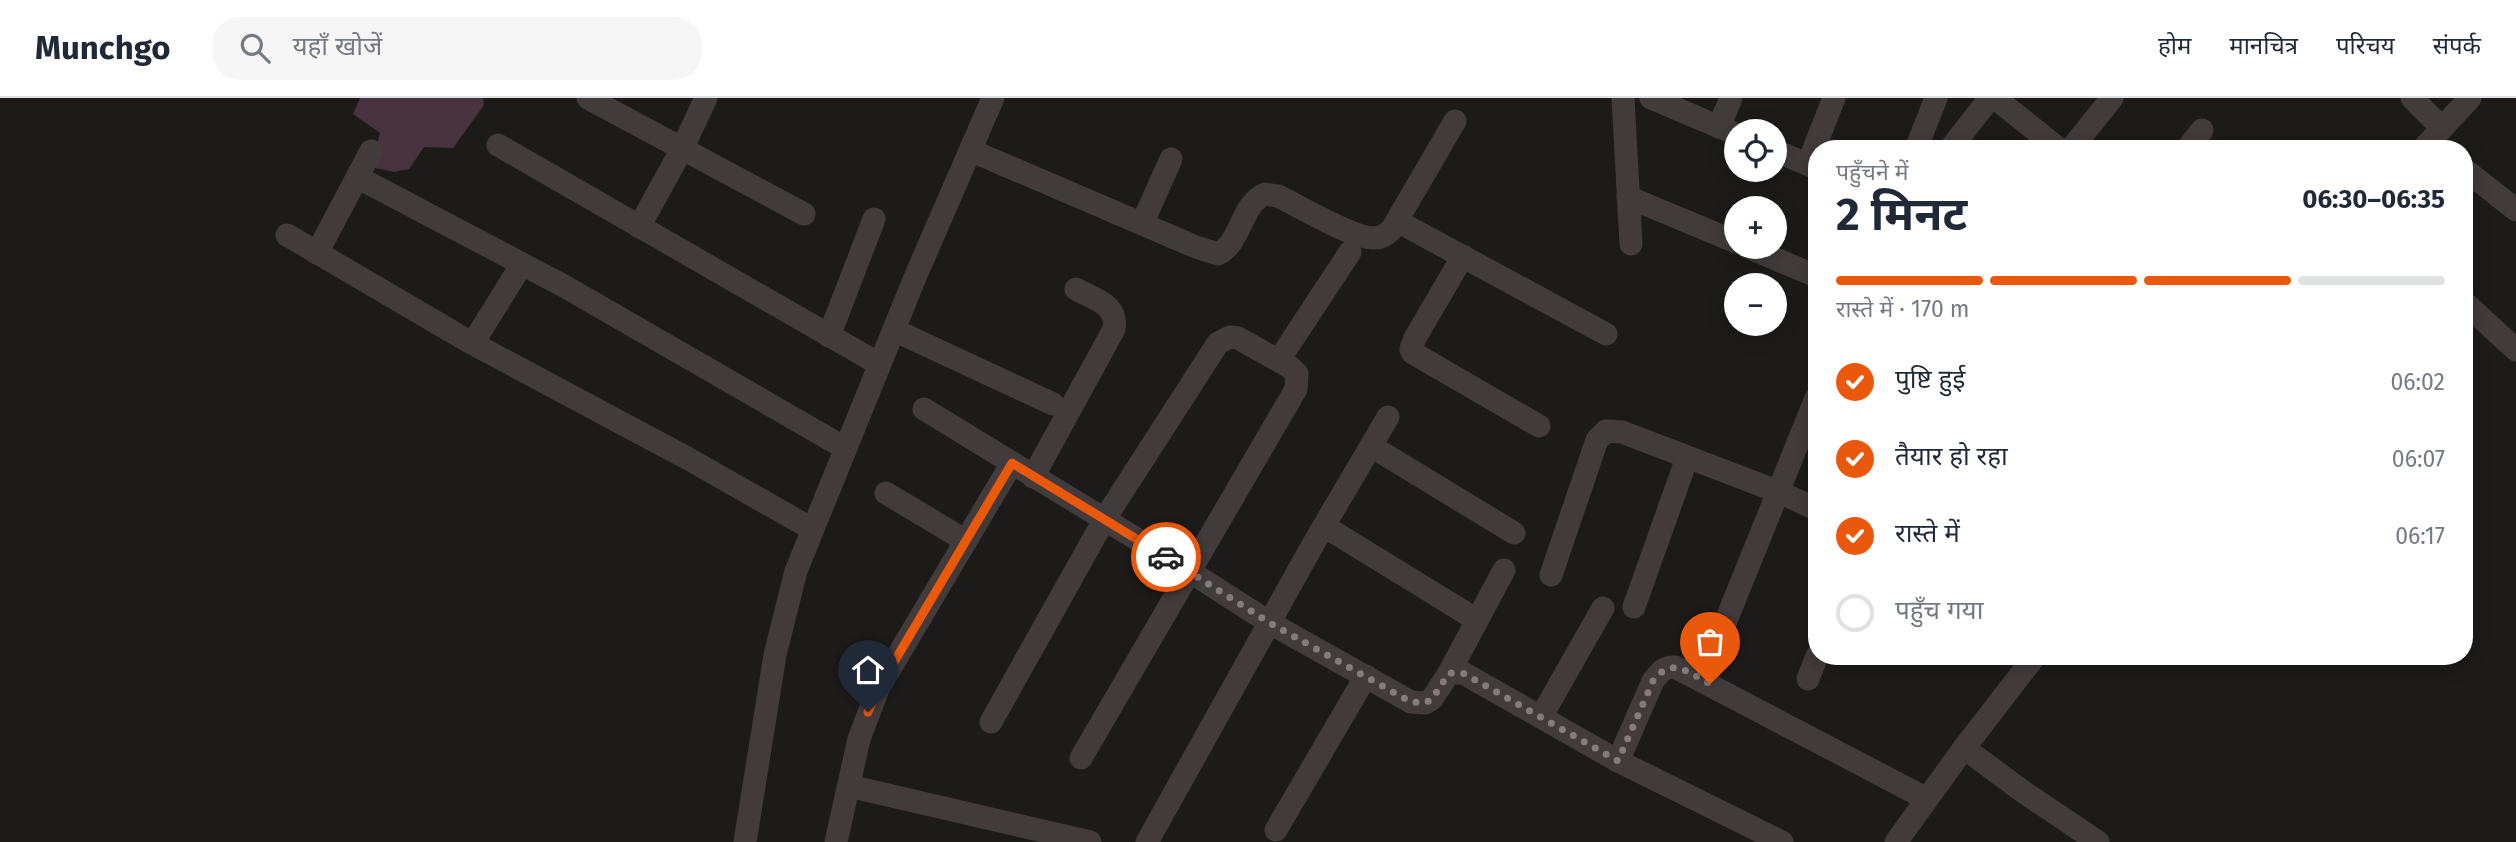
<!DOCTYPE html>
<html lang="hi">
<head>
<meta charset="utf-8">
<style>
  :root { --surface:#fff; --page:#f6f6f7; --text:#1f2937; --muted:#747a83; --line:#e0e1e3; --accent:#ea580c }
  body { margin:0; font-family:"Fira Sans","Noto Sans Devanagari",sans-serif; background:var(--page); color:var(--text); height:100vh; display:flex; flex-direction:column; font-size:26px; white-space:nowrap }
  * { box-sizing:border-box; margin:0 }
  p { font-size:23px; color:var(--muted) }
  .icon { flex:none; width:38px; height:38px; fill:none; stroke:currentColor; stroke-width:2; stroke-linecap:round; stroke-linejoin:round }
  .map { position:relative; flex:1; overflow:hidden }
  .panel { position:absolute; left:1808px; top:42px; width:665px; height:525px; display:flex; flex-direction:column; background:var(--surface); border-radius:28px; box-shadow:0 4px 18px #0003 }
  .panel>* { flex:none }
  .tools { position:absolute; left:1724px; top:21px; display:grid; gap:14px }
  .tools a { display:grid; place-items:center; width:63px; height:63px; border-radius:50%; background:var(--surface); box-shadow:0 4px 18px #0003; font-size:35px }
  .pin { position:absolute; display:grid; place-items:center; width:60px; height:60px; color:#fff; margin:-72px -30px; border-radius:50% 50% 50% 0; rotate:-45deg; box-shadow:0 0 7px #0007 }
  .pin .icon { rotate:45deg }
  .courier { position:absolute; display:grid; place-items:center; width:70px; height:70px; margin:-35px; border:5px solid #ea580c; border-radius:50%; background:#fff; color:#222; box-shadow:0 2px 9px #0007 }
  .summary em { font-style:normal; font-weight:700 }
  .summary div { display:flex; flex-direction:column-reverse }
  .summary { display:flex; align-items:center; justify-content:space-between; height:119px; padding:0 28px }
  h1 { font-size:46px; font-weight:700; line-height:52px }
  .bar { display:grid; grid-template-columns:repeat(4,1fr); gap:10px 7px; align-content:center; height:84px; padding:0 28px }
  .bar i { height:9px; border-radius:5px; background:var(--line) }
  .bar .active { background:var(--accent) }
  .bar p { grid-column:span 4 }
  ol { padding:0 28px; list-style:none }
  li { display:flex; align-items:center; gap:21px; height:77px }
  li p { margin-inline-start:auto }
  li .icon { padding:7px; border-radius:50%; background:var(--accent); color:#fff; stroke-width:4 }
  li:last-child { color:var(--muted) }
  li i { width:38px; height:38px; border:4px solid var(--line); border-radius:50% }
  header { display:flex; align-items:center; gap:42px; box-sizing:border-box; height:98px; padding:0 35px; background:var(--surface); border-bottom:2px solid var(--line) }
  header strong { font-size:33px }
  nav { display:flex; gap:38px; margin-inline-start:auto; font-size:24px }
  .search { width:490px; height:63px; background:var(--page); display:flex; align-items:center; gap:18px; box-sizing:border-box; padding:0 24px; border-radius:28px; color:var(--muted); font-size:26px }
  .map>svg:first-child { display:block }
  .water { fill:#47333e }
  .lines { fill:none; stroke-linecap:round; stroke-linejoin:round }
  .minor { stroke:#423b3c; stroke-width:23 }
  .done { stroke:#857a7d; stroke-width:7; stroke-dasharray:0 12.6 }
  .route { stroke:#ea580c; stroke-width:9 }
</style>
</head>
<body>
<header>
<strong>Munchgo</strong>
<div class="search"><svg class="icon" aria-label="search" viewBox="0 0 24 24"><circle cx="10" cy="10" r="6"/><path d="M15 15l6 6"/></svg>यहाँ खोजें</div>
<nav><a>होम</a><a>मानचित्र</a><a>परिचय</a><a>संपर्क</a></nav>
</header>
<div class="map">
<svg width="2516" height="744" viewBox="0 0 2516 744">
  <rect width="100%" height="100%" fill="#1d1b1a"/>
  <!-- water -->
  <polygon class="water" points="360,0 483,0 484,7 453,50 424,49 409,71 394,74 371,69 380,35 353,16"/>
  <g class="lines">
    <!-- minor -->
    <g class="minor">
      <polyline points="588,0 804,116"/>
      <polyline points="1623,0 1631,146"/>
      <polyline points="1651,0 1736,36"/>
      <polyline points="1995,0 2059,51"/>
      <polyline points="2412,0 2442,30"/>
      <polyline points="1719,29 1731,0"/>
      <polyline points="498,47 879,266"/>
      <polyline points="1916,51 1936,0"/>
      <polyline points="1950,51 1990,0"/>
      <polyline points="2071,51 2112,0"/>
      <polyline points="2187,51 2202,32"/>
      <polyline points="2423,51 2470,0"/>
      <polyline points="1774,52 1816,70"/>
      <path d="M972,53l224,96 22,7c23,-11 23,-50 47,-60l13,2c21,10 74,42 95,42 9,0 13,-3 19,-9l63,-108"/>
      <polyline points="1808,66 1834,0"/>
      <polyline points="2464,71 2516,112"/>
      <polyline points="357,79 564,188 845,350"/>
      <polyline points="1628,99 1736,144"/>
      <polyline points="1397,123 1606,236"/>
      <polyline points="1142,126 1171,61"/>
      <polyline points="639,129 682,51 706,0"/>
      <polyline points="287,137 468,243 687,360 812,431"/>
      <polyline points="1747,149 1816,178"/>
      <polyline points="317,155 371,53"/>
      <polyline points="1463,158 1415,240 1411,251 1413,255 1539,328"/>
      <polyline points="2464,204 2516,252"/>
      <polyline points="894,232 1053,306"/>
      <polyline points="829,238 874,121"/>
      <polyline points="473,245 522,166"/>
      <polyline points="1279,262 1350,154"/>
      <polyline points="924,311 1189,473 1270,525 1411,604 1425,605 1432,601 1449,575 1463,575 1618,663 1782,744"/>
      <polyline points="1371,348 1514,435"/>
      <path d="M1033,379l81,-148c4,-25 -19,-29 -38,-40"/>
      <polyline points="886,395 966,443"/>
      <polyline points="1324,428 1477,522"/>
      <polyline points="1551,477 1597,342 1606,333 1622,334 1779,394 1816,411"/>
      <polyline points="1634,509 1687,360"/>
      <polyline points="1719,540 1816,300"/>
      <polyline points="1449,575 1504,472"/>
      <polyline points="1808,581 1817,558"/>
      <polyline points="1541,619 1603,510"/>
      <polyline points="991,624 1104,422 1218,245 1230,239 1238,240 1290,269 1297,276 1296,291 1081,660"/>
      <polyline points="1964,650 2025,695 2098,744"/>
      <path d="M1618,663l35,-80c7,-9 10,-14 22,-14l252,132"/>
      <polyline points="849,688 1090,744"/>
      <polyline points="1276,732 1366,578"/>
      <polyline points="745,744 775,557 796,473 916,177 993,0"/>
      <polyline points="836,744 859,641 878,591 1012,365"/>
      <polyline points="1147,744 1315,443 1388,319"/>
      <polyline points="1896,744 1964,650 2035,558"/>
    </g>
  </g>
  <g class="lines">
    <!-- done -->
    <path class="done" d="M1166,459l104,66 141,79 14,1 7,-4 17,-26h14l155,88 35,-80c18,-25 35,-9 57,3"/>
    <!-- route -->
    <polyline class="route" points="868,614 878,591 1012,365 1166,459"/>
  </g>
</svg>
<div class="tools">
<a><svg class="icon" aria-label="locate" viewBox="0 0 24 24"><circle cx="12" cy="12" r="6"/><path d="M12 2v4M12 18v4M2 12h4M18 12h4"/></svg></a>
<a>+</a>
<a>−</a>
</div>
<div class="pin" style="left:1710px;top:586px;background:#ea580c"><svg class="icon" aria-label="bag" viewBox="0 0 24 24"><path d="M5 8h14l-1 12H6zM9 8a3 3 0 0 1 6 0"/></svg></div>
<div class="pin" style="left:868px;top:614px;background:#1f2937"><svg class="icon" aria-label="home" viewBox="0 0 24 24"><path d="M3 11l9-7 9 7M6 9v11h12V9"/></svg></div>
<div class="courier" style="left:1166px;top:459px"><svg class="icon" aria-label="car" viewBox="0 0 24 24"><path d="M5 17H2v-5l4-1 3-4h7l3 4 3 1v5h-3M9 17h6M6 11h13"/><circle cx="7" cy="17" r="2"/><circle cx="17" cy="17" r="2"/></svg></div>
<section class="panel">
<div class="summary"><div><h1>2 मिनट</h1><p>पहुँचने में</p></div><em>06:30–06:35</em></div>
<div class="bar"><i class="active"></i><i class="active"></i><i class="active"></i><i></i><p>रास्ते में · 170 m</p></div>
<ol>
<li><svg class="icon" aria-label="check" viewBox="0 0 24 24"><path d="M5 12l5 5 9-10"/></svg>पुष्टि हुई<p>06:02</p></li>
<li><svg class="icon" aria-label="check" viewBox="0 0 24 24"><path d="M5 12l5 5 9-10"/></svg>तैयार हो रहा<p>06:07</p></li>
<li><svg class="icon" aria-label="check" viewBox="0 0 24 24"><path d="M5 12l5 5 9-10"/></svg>रास्ते में<p>06:17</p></li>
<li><i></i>पहुँच गया</li>
</ol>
</section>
</div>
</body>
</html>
